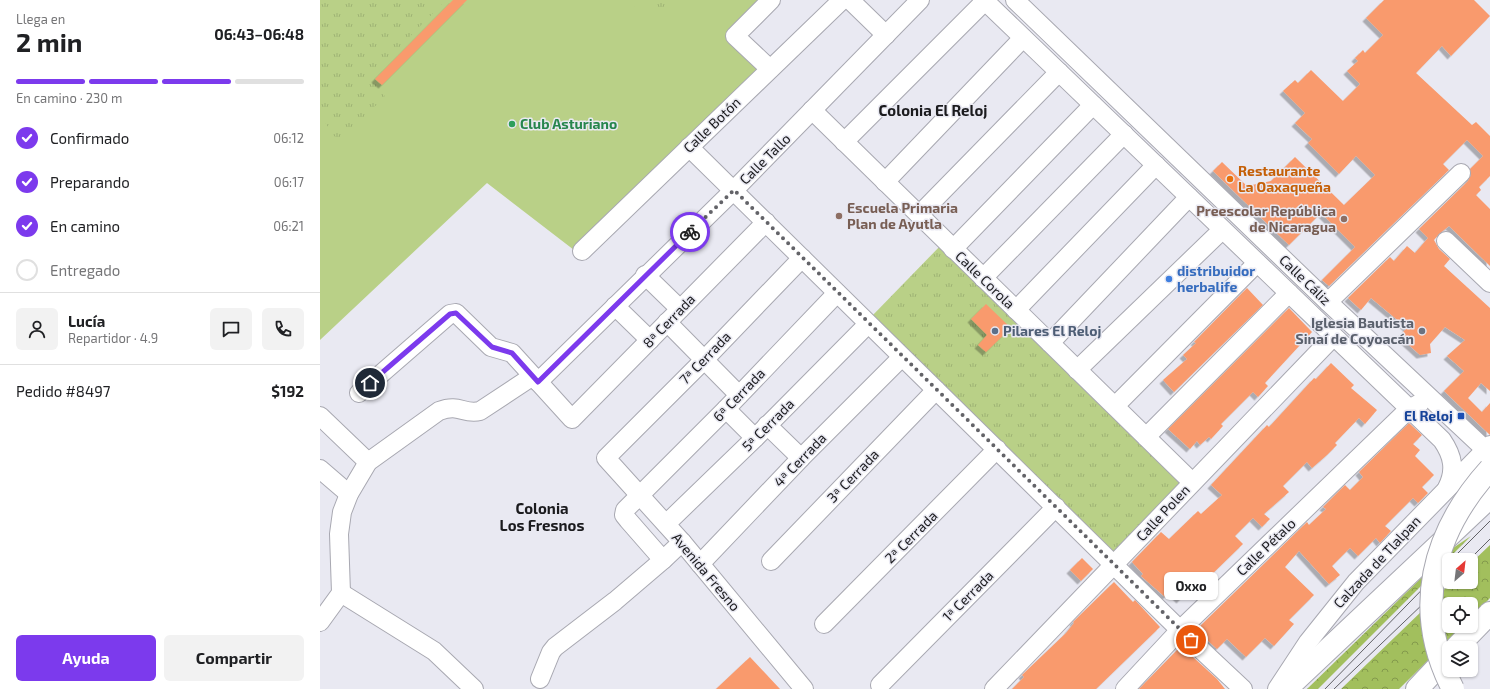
<!DOCTYPE html>
<html lang="es">
<head>
<meta charset="utf-8">
<style>
  :root { --surface:#fff; --page:#f2f2f2; --text:#202124; --muted:#757577; --line:#e0e0e0; --accent:#7c3aed }
  body { margin:0; font-family:"Exo 2",sans-serif; background:var(--page); color:var(--text); height:100vh; display:flex; flex-direction:column; font-size:15px; white-space:nowrap }
  * { box-sizing:border-box; margin:0 }
  p { font-size:13px; color:var(--muted) }
  .icon { flex:none; width:22px; height:22px; fill:none; stroke:currentColor; stroke-width:2; stroke-linecap:round; stroke-linejoin:round }
  .map { position:relative; flex:1; overflow:hidden }
  .drawer { display:flex; flex-direction:column; background:var(--surface); width:320px }
  .drawer>* { flex:none }
  .needle { width:26px; rotate:28deg }
  .tools { position:absolute; left:1122px; top:553px; display:grid; gap:8px }
  .tools a { display:grid; place-items:center; width:36px; height:36px; border-radius:6px; background:var(--surface); box-shadow:0 1px 3px #0004; font-size:20px }
  .pin { position:absolute; display:grid; place-items:center; width:34px; height:34px; color:#fff; margin:-17px; border:2px solid #fff; border-radius:50%; box-shadow:0 1px 4px #0007 }
  .courier { position:absolute; display:grid; place-items:center; width:40px; height:40px; margin:-20px; border:3px solid #7c3aed; border-radius:50%; background:#fff; color:#222; box-shadow:0 1px 5px #0007 }
  .bubble { position:absolute; height:28px; border-radius:6px; background:var(--surface); box-shadow:0 1px 3px #0004; font-size:13px; font-weight:700; line-height:28px; text-align:center }
  .overview em { font-style:normal; font-weight:700 }
  .overview div { display:flex; flex-direction:column-reverse }
  .overview { display:flex; align-items:center; justify-content:space-between; height:68px; padding:0 16px }
  h1 { font-size:26px; font-weight:700; line-height:30px }
  .bar { display:grid; grid-template-columns:repeat(4,1fr); gap:6px 4px; align-content:center; height:48px; padding:0 16px }
  .bar i { height:5px; border-radius:3px; background:var(--line) }
  .bar .on { background:var(--accent) }
  .bar p { grid-column:span 4 }
  .line { display:flex; align-items:center; gap:10px; padding:0 16px; border-top:1px solid var(--line) }
  .line div { flex:1 }
  .round { display:grid; place-items:center; flex:none; width:42px; height:42px; border-radius:6px; background:var(--page) }
  ol { padding:0 16px; list-style:none }
  li { display:flex; align-items:center; gap:12px; height:44px }
  li p { margin-inline-start:auto }
  li .icon { padding:4px; border-radius:50%; background:var(--accent); color:#fff; stroke-width:4 }
  li:last-child { color:var(--muted) }
  li i { width:22px; height:22px; border:2px solid var(--line); border-radius:50% }
  .cta { display:flex; gap:8px; margin-top:auto; padding:8px 16px }
  .cta a { flex:1; height:46px; border-radius:6px; background:var(--accent); color:#fff; font-size:16px; font-weight:700; line-height:46px; text-align:center }
  .cta a+a { background:var(--page); color:var(--text) }
  main { display:flex; flex:1; min-height:0 }
  .map>svg:first-child { display:block }
  .grass { fill:#b9d087 }
  .forest { fill:url(#forest-crowns) }
  .park { fill:url(#park-tufts) }
  .building { fill:#f99a6d; filter:url(#shadow) }
  .lines { fill:none; stroke-linecap:round; stroke-linejoin:round }
  .minor-casing { stroke:#a8a8b1; stroke-width:20 }
  .highway-casing { stroke:#a8a8b1; stroke-width:24 }
  .minor { stroke:#fff; stroke-width:18 }
  .highway { stroke:#fff; stroke-width:22 }
  .tram { stroke:#616166; stroke-width:1 }
  .major-bridge-casing { stroke:#a8a8b1; stroke-width:24; stroke-linecap:butt }
  .major-bridge { stroke:#fff; stroke-width:22 }
  .done { stroke:#636368; stroke-width:4; stroke-dasharray:0 7.2 }
  .route { stroke:#7c3aed; stroke-width:5 }
  .leisure-dot { fill:#2e9e5b; stroke:#e9e9f2; stroke-width:1.5 }
  .food-dot { fill:#e8710a; stroke:#e9e9f2; stroke-width:1.5 }
  .education-dot { fill:#8d6e63; stroke:#e9e9f2; stroke-width:1.5 }
  .shop-dot { fill:#3f7fe0; stroke:#e9e9f2; stroke-width:1.5 }
  .service-dot { fill:#5c6f8a; stroke:#e9e9f2; stroke-width:1.5 }
  .worship-dot { fill:#6b7280; stroke:#e9e9f2; stroke-width:1.5 }
  .transit-dot { fill:#1a4fb4; stroke:#e9e9f2; stroke-width:1.5 }
  .labels { text-anchor:middle; stroke-width:3; stroke-linejoin:round; paint-order:stroke }
  .leisure-label { font-size:14px; font-weight:bold; fill:#27864d; stroke:#e9e9f2; text-anchor:start }
  .street-label { font-size:14px; fill:#1b1b1e; stroke:#e9e9f2 }
  .food-label { font-size:14px; font-weight:bold; fill:#c56008; stroke:#e9e9f2; text-anchor:start }
  .education-label { font-size:14px; font-weight:bold; fill:#785e54; stroke:#e9e9f2; text-anchor:start }
  .shop-label { font-size:14px; font-weight:bold; fill:#366cbe; stroke:#e9e9f2; text-anchor:start }
  .worship-label { font-size:14px; font-weight:bold; fill:#5b616d; stroke:#e9e9f2; text-anchor:end }
  .service-label { font-size:14px; font-weight:bold; fill:#4e5e75; stroke:#e9e9f2; text-anchor:start }
  .transit-label { font-size:14px; font-weight:bold; fill:#164399; stroke:#e9e9f2; text-anchor:end }
  .neighbourhood-label { font-size:15px; font-weight:bold; fill:#1b1b1e; stroke:#e9e9f2 }
</style>
</head>
<body>
<main>
<section class="drawer">
<div class="overview"><div><h1>2 min</h1><p>Llega en</p></div><em>06:43–06:48</em></div>
<div class="bar"><i class="on"></i><i class="on"></i><i class="on"></i><i></i><p>En camino · 230 m</p></div>
<ol>
<li><svg class="icon" aria-label="check" viewBox="0 0 24 24"><path d="M5 12l5 5 9-10"/></svg>Confirmado<p>06:12</p></li>
<li><svg class="icon" aria-label="check" viewBox="0 0 24 24"><path d="M5 12l5 5 9-10"/></svg>Preparando<p>06:17</p></li>
<li><svg class="icon" aria-label="check" viewBox="0 0 24 24"><path d="M5 12l5 5 9-10"/></svg>En camino<p>06:21</p></li>
<li><i></i>Entregado</li>
</ol>
<div class="line" style="height:72px"><a class="round"><svg class="icon" aria-label="person" viewBox="0 0 24 24"><circle cx="12" cy="8" r="4"/><path d="M4 21q1-7 8-7t8 7"/></svg></a><div><b>Lucía</b><p>Repartidor · 4.9</p></div><a class="round"><svg class="icon" aria-label="chat" viewBox="0 0 24 24"><path d="M4 5h16v11H9l-5 4z"/></svg></a><a class="round"><svg class="icon" aria-label="phone" viewBox="0 0 24 24"><path d="M5 4h4l2 5-3 2q2 4 5 5l2-3 5 2v4C11 20 4 13 5 4z"/></svg></a></div>
<div class="line" style="height:52px"><div>Pedido #8497</div><b>$192</b></div>
<div class="cta"><a>Ayuda</a><a>Compartir</a></div>
</section>
<div class="map">
<svg width="1170" height="689" viewBox="0 0 1170 689">
  <defs>
    <pattern id="forest-crowns" width="20" height="18" patternUnits="userSpaceOnUse"><rect width="20" height="18" fill="#a2bf5d"/><path d="M2 6a3 3 0 1 1 6 0M12 15a3 3 0 1 1 6 0" fill="none" stroke="#839a4c"/></pattern>
    <pattern id="park-tufts" width="24" height="20" patternUnits="userSpaceOnUse"><rect width="24" height="20" fill="#b9d087"/><path d="M3 7l-1-3M5 7V3M7 7l1-3M15 17l-1-3M17 17v-4M19 17l1-3" fill="none" stroke="#9eb274"/></pattern>
    <filter id="shadow"><feDropShadow dx="-3.5" dy="3.5" stdDeviation="0" flood-color="#0004"/></filter>
  </defs>
  <rect width="100%" height="100%" fill="#e9e9f2"/>
  <!-- grass -->
  <polygon class="grass" points="0,0 442,0 410,32 444,65 254,250 167,183 0,340"/>
  <!-- forest -->
  <g class="forest">
    <polygon points="1151,536 998,689 987,689 1130,550"/>
    <polygon points="1170,545 1170,598 1151,618 1151,604 1129,604 1129,626 1143,626 1079,689 1021,689 1132,582 1151,582 1151,563"/>
  </g>
  <!-- park -->
  <g class="park">
    <polygon points="0,0 126,0 50,77 65,96 19,143 0,115 0,28 5,17 0,13"/>
    <polygon points="297,0 307,0 332,24 327,30"/>
    <polygon points="319,0 364,0 341,21"/>
    <polygon points="623,243 866,483 795,555 551,317"/>
  </g>
  <!-- building -->
  <g class="building">
    <polygon points="133,0 147,0 62,85 55,79"/>
    <polygon points="1064,0 1154,0 1170,16 1131,56 1122,46 1096,73 1152,125 1156,122 1170,136 1170,176 1159,187 1161,190 1156,195 1170,209 1170,266 1129,226 1119,234 1114,240 1119,249 1130,259 1124,266 1170,308 1170,391 1161,383 1148,398 1162,412 1170,403 1170,435 1124,391 1144,371 1127,356 1145,340 1125,327 1110,344 1111,353 1100,355 1079,336 1087,328 1051,298 1041,310 1028,298 1070,257 1074,261 1087,246 1095,253 1108,238 1099,229 1148,181 1151,175 1150,169 1163,156 1147,140 1123,164 1129,170 1009,286 1002,280 1035,247 1001,213 969,245 893,171 902,162 927,186 951,181 975,157 1024,205 1055,175 1036,156 1019,174 988,143 992,139 975,123 985,113 963,91 975,80 978,83 991,70 1023,101 1040,84 1027,71 1038,61 1035,58 1043,50 1045,53 1063,35 1046,18"/>
    <polygon points="927,288 943,305 854,392 843,380 867,359 863,355 876,343 874,342"/>
    <polygon points="666,304 691,328 666,352 658,345 667,335 651,319"/>
    <polygon points="969,308 992,332 945,383 948,386 938,397 933,392 901,424 903,426 891,439 889,437 880,445 877,441 870,449 848,429"/>
    <polygon points="1011,363 1034,385 1031,388 1057,410 1045,424 1039,418 1015,443 1017,445 1007,455 992,468 987,462 963,486 969,492 944,514 950,519 942,527 933,518 915,536 923,544 886,580 882,577 860,600 851,591 845,597 821,576 823,574 812,562 841,532 849,539 878,511 881,514 902,495 891,485 947,425 949,427 994,378 996,379"/>
    <polygon points="1089,423 1102,435 1093,444 1100,450 1095,456 1114,475 1102,487 1108,493 1098,503 1093,498 1065,526 1071,531 1060,543 1056,538 1038,556 1030,548 1012,566 1020,575 1009,584 979,551 965,567 994,595 969,620 974,624 954,646 945,638 926,657 907,639 897,649 876,630 987,522 989,525 1006,509 1003,507 1025,485 1030,490 1043,477 1039,472"/>
    <polygon points="762,558 773,569 761,581 750,570"/>
    <polygon points="794,582 813,602 815,600 840,627 776,689 692,689 704,677 702,675 746,633 754,623 753,622"/>
    <polygon points="861,646 897,679 905,689 819,689"/>
    <polygon points="430,657 460,689 396,689"/>
  </g>
  <g class="lines">
    <!-- minor casing -->
    <g class="minor-casing">
      <g id="minor">
        <polyline points="530,0 566,35"/>
        <path d="M664,0l458,440c11,16 14,30 5,48"/>
        <polyline points="695,0 1008,302 1170,454"/>
        <polyline points="450,69 415,36 451,0"/>
        <polyline points="492,110 872,482"/>
        <polyline points="524,142 665,1"/>
        <polyline points="369,147 860,630 923,689"/>
        <polyline points="565,182 703,38"/>
        <polyline points="599,215 739,72"/>
        <polyline points="1126,241 1170,283"/>
        <polyline points="633,249 773,105"/>
        <polyline points="262,251 522,0"/>
        <polyline points="482,258 384,360 286,458 362,542 484,689"/>
        <polyline points="325,275 360,309"/>
        <polyline points="663,278 804,134"/>
        <polyline points="1008,302 1141,173"/>
        <polyline points="295,306 330,340"/>
        <polyline points="696,310 836,165"/>
        <polyline points="347,322 419,395"/>
        <polyline points="730,343 869,197"/>
        <polyline points="757,370 902,230"/>
        <polyline points="218,382 414,190 600,0"/>
        <polyline points="39,393 130,314 136,313 171,347 192,353 252,419 446,222"/>
        <polyline points="795,406 937,263"/>
        <polyline points="406,409 435,438"/>
        <polyline points="0,416 48,462"/>
        <polyline points="447,425 481,458"/>
        <polyline points="826,437 969,293"/>
        <polyline points="0,469 29,494"/>
        <polyline points="346,524 435,438 548,324"/>
        <polyline points="362,542 343,560 308,520 304,515 305,510 406,409 517,293"/>
        <polyline points="451,561 616,390"/>
        <polyline points="380,564 481,458 582,357"/>
        <polyline points="21,593 114,651 154,689"/>
        <path d="M0,622l21,-29 -2,-59 3,-22 7,-18 19,-32 71,-51c21,-8 24,4 41,0l53,-35"/>
        <polyline points="504,624 677,449"/>
        <polyline points="220,679 231,652 235,647 295,601 343,560"/>
        <polyline points="560,685 736,507"/>
        <polyline points="674,689 1013,337"/>
        <polyline points="805,689 860,630 1089,409 1100,403"/>
        <polyline points="957,689 988,642 1036,582 1170,445"/>
      </g>
    </g>
    <!-- highway casing -->
    <g class="highway-casing">
      <g id="highway">
        <polyline points="1136,648 1170,613"/>
        <polyline points="966,689 1170,497"/>
        <polyline points="1097,689 1129,655"/>
      </g>
    </g>
    <!-- minor -->
    <use href="#minor" class="minor"/>
    <!-- highway -->
    <use href="#highway" class="highway"/>
    <!-- tram -->
    <g class="tram">
      <polyline points="1131,560 1170,521"/>
      <polyline points="1149,560 1170,539"/>
      <polyline points="1005,689 1129,562"/>
      <polyline points="1014,689 1129,579"/>
    </g>
    <!-- major-bridge casing -->
    <g class="major-bridge-casing">
      <path id="major-bridge" d="M1133,689c-41,-79 -21,-156 37,-220"/>
    </g>
    <!-- major-bridge -->
    <use href="#major-bridge" class="major-bridge"/>
  </g>
  <g class="lines">
    <!-- done -->
    <polyline class="done" points="370,232 414,190 871,640"/>
    <!-- route -->
    <polyline class="route" points="50,383 130,314 136,313 172,347 192,353 218,382 370,232"/>
  </g>
  <!-- markers -->
  <circle class="leisure-dot" cx="192" cy="124" r="4"/>
  <circle class="food-dot" cx="910" cy="179" r="4"/>
  <g class="education-dot">
    <circle cx="519" cy="216" r="4"/>
    <circle cx="1024" cy="219" r="4"/>
  </g>
  <circle class="shop-dot" cx="849" cy="279" r="4"/>
  <circle class="service-dot" cx="675" cy="331" r="4"/>
  <circle class="worship-dot" cx="1102" cy="331" r="4"/>
  <rect class="transit-dot" x="1137" y="412" width="8" height="8" rx="2"/>
  <g class="labels">
    <!-- leisure labels -->
    <g class="leisure-label">
      <text x="200" y="129">Club Asturiano</text>
    </g>
    <!-- street labels -->
    <g class="street-label">
      <text transform="translate(392 125) rotate(-44)" y="5">Calle Botón</text>
      <text transform="translate(445 159) rotate(-45)" y="5">Calle Tallo</text>
      <text transform="translate(665 280) rotate(44)" y="5">Calle Corola</text>
      <text transform="translate(985 280) rotate(44)" y="5">Calle Cáliz</text>
      <text transform="translate(349 321) rotate(-46)" y="5">8ª Cerrada</text>
      <text transform="translate(385 358) rotate(-46)" y="5">7ª Cerrada</text>
      <text transform="translate(419 395) rotate(-46)" y="5">6ª Cerrada</text>
      <text transform="translate(448 425) rotate(-45)" y="5">5ª Cerrada</text>
      <text transform="translate(480 460) rotate(-46)" y="5">4ª Cerrada</text>
      <text transform="translate(533 476) rotate(-46)" y="5">3ª Cerrada</text>
      <text transform="translate(843 513) rotate(-47)" y="5">Calle Polen</text>
      <text transform="translate(591 537) rotate(-45)" y="5">2ª Cerrada</text>
      <text transform="translate(946 547) rotate(-44)" y="5">Calle Pétalo</text>
      <text transform="translate(1057 562) rotate(-47)" y="5">Calzada de Tlalpan</text>
      <text transform="translate(386 572) rotate(50)" y="5">Avenida Fresno</text>
      <text transform="translate(648 596) rotate(-45)" y="5">1ª Cerrada</text>
    </g>
    <!-- food labels -->
    <g class="food-label">
      <text x="918" y="176">Restaurante<tspan x="918" dy="16">La Oaxaqueña</tspan></text>
    </g>
    <!-- education labels -->
    <g class="education-label">
      <text x="527" y="213">Escuela Primaria<tspan x="527" dy="16">Plan de Ayutla</tspan></text>
      <text x="1016" y="216" text-anchor="end">Preescolar República<tspan x="1016" dy="16">de Nicaragua</tspan></text>
    </g>
    <!-- shop labels -->
    <g class="shop-label">
      <text x="857" y="276">distribuidor<tspan x="857" dy="16">herbalife</tspan></text>
    </g>
    <!-- worship labels -->
    <g class="worship-label">
      <text x="1094" y="328">Iglesia Bautista<tspan x="1094" dy="16">Sinaí de Coyoacán</tspan></text>
    </g>
    <!-- service labels -->
    <g class="service-label">
      <text x="683" y="336">Pilares El Reloj</text>
    </g>
    <!-- transit labels -->
    <g class="transit-label">
      <text x="1133" y="421">El Reloj</text>
    </g>
    <!-- neighbourhood labels -->
    <g class="neighbourhood-label">
      <text x="613" y="116">Colonia El Reloj</text>
      <text x="222" y="514">Colonia<tspan x="222" dy="17">Los Fresnos</tspan></text>
    </g>
  </g>
</svg>
<div class="tools">
<a><svg class="needle" viewBox="-14 -14 28 28"><path d="M0-13l5 13h-10z" fill="#e53935"/><path d="M0 13l5-13h-10z" fill="#757577"/></svg></a>
<a><svg class="icon" aria-label="locate" viewBox="0 0 24 24"><circle cx="12" cy="12" r="6"/><path d="M12 2v4M12 18v4M2 12h4M18 12h4"/></svg></a>
<a><svg class="icon" aria-label="layers" viewBox="0 0 24 24"><path d="M12 4l9 5-9 5-9-5zM3 14l9 5 9-5"/></svg></a>
</div>
<div class="pin" style="left:871px;top:640px;background:#ea580c"><svg class="icon" aria-label="bag" viewBox="0 0 24 24"><path d="M5 8h14l-1 12H6zM9 8a3 3 0 0 1 6 0"/></svg></div>
<div class="pin" style="left:50px;top:383px;background:#1f2937"><svg class="icon" aria-label="home" viewBox="0 0 24 24"><path d="M3 11l9-7 9 7M6 9v11h12V9"/></svg></div>
<div class="courier" style="left:370px;top:232px"><svg class="icon" aria-label="bike" viewBox="0 0 24 24"><circle cx="6" cy="16" r="4"/><circle cx="18" cy="16" r="4"/><path d="M6 16l4-8h5l3 8M10 8l3 8H6M13 5h3"/></svg></div>
<div class="bubble" style="left:844px;top:572px;width:54px">Oxxo</div>
</div>
</main>
</body>
</html>
